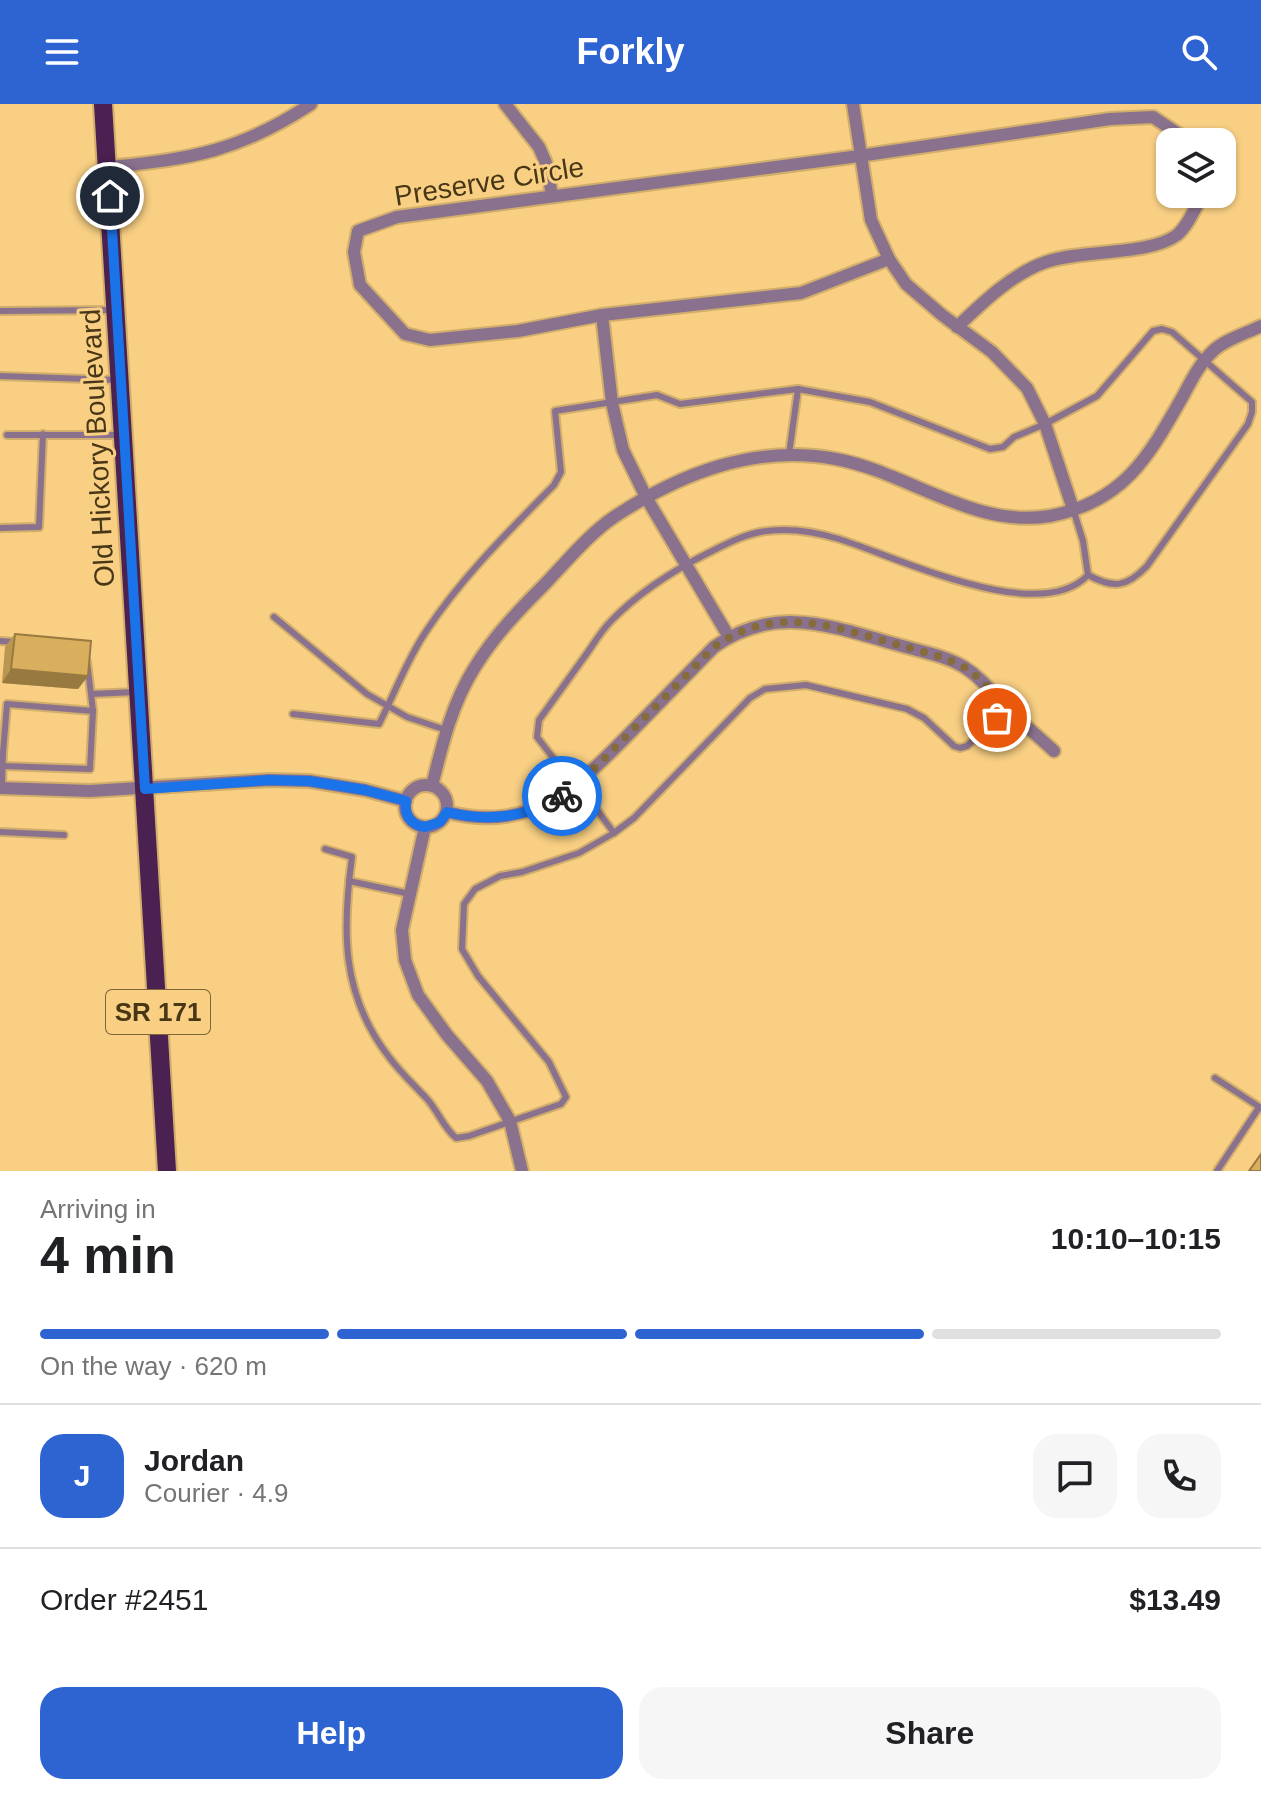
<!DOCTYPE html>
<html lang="en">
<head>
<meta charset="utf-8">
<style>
  :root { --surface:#fff; --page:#f6f6f6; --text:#202124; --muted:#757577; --line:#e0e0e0; --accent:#2d64d2 }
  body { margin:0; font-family:Arial,sans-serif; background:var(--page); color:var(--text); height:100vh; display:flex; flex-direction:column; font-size:30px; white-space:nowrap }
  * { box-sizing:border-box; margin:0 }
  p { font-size:26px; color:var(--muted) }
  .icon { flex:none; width:44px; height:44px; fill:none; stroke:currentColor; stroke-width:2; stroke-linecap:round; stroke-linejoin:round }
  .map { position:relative; height:1067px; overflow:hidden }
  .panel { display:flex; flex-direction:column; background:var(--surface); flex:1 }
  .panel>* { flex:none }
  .fabs { position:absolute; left:1156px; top:24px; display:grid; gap:16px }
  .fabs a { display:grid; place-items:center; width:80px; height:80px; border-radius:16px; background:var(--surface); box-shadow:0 2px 6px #0004; font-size:40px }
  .pin { position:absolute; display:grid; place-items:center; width:68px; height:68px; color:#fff; margin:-34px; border:4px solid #fff; border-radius:50%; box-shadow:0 2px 8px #0007 }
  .courier { position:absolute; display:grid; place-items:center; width:80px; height:80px; margin:-40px; border:6px solid #1a73e8; border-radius:50%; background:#fff; color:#222; box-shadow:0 2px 10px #0007 }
  .headline em { font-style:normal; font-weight:700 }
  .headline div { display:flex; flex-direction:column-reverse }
  .headline { display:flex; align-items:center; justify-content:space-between; height:136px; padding:0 40px }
  h1 { font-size:52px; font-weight:700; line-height:60px }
  .bar { display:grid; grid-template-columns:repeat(4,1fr); gap:12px 8px; align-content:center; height:96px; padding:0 40px }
  .bar i { height:10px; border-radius:6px; background:var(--line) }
  .bar .selected { background:var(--accent) }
  .bar p { grid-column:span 4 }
  .line { display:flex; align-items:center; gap:20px; padding:0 40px; border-top:2px solid var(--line) }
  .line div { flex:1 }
  .round { display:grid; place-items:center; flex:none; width:84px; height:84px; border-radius:24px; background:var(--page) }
  .action { display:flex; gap:16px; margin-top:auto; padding:16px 40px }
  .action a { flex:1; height:92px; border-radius:24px; background:var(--accent); color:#fff; font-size:32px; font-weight:700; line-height:92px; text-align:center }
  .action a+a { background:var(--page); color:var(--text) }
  header { display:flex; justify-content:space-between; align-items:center; height:104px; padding:0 40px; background:var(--accent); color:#fff; font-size:36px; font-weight:700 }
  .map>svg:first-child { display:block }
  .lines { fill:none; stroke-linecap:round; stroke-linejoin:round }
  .service-casing { stroke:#d1ae6b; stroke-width:10 }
  .minor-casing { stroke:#d1ae6b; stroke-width:16 }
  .primary-casing { stroke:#d1ae6b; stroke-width:22 }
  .service { stroke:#8a728e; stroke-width:6 }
  .minor { stroke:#8a728e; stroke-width:12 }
  .primary { stroke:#4a2151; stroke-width:18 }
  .wall { fill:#bb9650 }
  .shaded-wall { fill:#987a41 }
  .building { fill:#d9ae5d; stroke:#987a41; stroke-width:2 }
  .done { stroke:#866c3d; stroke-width:8; stroke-dasharray:0 14.4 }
  .route { stroke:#1a73e8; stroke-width:10 }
  .labels { text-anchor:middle; stroke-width:6; stroke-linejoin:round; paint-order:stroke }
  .shield { fill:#f8cf83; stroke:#7d6537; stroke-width:2 }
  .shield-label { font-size:26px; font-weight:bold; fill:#483717 }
  .street-label { font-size:28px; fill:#483717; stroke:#f8cf83 }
</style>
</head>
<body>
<header><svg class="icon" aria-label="menu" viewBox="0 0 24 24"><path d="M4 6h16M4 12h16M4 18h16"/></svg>Forkly<svg class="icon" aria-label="search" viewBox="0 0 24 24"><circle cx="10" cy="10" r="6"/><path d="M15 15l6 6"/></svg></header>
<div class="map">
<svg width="1261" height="1067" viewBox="0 0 1261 1067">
  <rect width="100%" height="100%" fill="#f8cf83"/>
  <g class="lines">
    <!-- service casing -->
    <g class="service-casing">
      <g id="service">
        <polyline points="0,207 113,206"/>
        <polyline points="0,272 117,276"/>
        <polyline points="7,331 121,331"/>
        <polyline points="789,350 798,285"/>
        <polyline points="0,424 39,423 43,330"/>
        <polyline points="274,513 367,590 407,613 446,626"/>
        <polyline points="0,537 14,538"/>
        <polyline points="87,558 91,590 136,588"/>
        <path d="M293,610l86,10c16,-31 28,-65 48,-94 35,-53 83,-100 127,-145l7,-13 -6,-61 102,-16 23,9 118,-15 72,13 120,47 13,-2 11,-10 31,-13 52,-28 56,-65 9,-2 10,3 80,70v10l-4,12 -101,142c-20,21 -33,23 -59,9"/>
        <polyline points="0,649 3,649 2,683"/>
        <polyline points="3,649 7,600 93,607 91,590"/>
        <polyline points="3,662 90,665 93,607"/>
        <path d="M575,682l-38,-49 2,-17c15,-21 31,-43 46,-64 8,-11 16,-25 26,-35 28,-29 63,-51 99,-69 18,-9 37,-19 57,-21 24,-3 49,1 72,8 58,18 200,88 249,36l-5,-34 -10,-32"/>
        <polyline points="0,728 64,731"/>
        <polyline points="614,729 634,714 750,594 765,585 806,581 907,605 924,614 954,642 960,644 967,642 1007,605"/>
        <path d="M325,745l27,8c-10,73 -11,138 37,200 11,15 25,28 38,42 11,12 16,28 29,39l13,-2 92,-32 5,-7 -17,-35 -71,-86 -16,-27 2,-45 11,-15 25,-13 22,-4 57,-19 35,-20 -36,-49"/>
        <polyline points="349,777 410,790"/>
        <polyline points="1215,974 1261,1004"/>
        <polyline points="1217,1067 1258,1005"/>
      </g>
    </g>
    <!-- minor casing -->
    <g class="minor-casing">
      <g id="minor">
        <polyline points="505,0 539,43 546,59 552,91"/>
        <polyline points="853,0 871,116 889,155 906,180 942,211 992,248 1027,284 1045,320 1073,405"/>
        <path d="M109,63c83,-8 131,-16 202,-63"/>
        <polyline points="889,155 801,189 602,211 518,227 430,236 405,230 360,181 354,148 358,127 397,113 859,52 1110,15 1153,13 1183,33 1186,38"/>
        <polyline points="602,211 612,299 623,346 647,395 729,533"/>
        <path d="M957,223c25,-24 56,-54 89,-65 37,-13 102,-6 131,-27 11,-9 19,-29 26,-41"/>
        <circle cx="426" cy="702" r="21"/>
        <path d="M432,682c10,-41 20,-83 43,-119 19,-31 44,-57 70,-83 22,-23 43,-49 69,-67 67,-44 141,-73 222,-58 71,13 138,70 214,57 74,-14 99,-60 133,-120 8,-15 17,-33 30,-45 11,-11 34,-18 48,-25"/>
        <polyline points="0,684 90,687 269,676 309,677 365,686 406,697"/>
        <path d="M447,708c85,22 130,-25 185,-81 27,-28 55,-56 82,-84 60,-43 117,-21 181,-3 23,7 49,11 69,23 18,11 30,28 44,42 15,15 31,28 46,42"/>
        <polyline points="425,723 402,826 405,856 418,891 447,931 487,977 510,1017 522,1067"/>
      </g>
    </g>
    <!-- primary casing -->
    <g class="primary-casing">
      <polyline id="primary" points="103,0 167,1067"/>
    </g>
    <!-- service -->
    <use href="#service" class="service"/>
    <!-- minor -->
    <use href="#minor" class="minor"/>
    <!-- primary -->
    <use href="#primary" class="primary"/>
  </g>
  <!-- wall -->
  <polygon class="wall" points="15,530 88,572 78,585 2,579 5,543"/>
  <!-- shaded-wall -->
  <polygon class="shaded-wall" points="11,565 88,572 78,585 2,579"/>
  <!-- building -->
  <g class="building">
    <polygon points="15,530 91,537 88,572 11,565"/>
    <polygon points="1261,1050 1261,1067 1249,1067"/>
  </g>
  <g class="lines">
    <!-- done -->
    <path class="done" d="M562,692l36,-31 116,-118c59,-42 115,-22 178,-4 23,7 49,12 70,23 18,10 32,28 45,43l-10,9"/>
    <!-- route -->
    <path class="route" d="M110,92l35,593 124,-9 40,1 56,9 41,11c-2,14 5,24 19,26l15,-5 7,-10c39,10 80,6 115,-16"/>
  </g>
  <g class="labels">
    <!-- shield labels -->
    <rect class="shield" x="106" y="886" width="104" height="44" rx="6"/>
    <g class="shield-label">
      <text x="158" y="917">SR 171</text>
    </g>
    <!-- street labels -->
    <g class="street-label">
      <text transform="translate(489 77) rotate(-9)" y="10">Preserve Circle</text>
      <text transform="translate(97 344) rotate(-93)" y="10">Old Hickory Boulevard</text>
    </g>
  </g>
</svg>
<div class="fabs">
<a><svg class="icon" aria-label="layers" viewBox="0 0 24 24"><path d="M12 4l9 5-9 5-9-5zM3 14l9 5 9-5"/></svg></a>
</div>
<div class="pin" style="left:997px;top:614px;background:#ea580c"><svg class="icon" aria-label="bag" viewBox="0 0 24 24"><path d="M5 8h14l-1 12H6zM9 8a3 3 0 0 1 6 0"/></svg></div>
<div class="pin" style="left:110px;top:92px;background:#1f2937"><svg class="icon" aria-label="home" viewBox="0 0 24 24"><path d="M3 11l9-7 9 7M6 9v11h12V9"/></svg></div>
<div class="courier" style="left:562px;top:692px"><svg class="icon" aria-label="bike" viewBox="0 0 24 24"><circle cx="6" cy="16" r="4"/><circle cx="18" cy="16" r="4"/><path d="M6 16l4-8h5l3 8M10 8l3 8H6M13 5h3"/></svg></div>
</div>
<section class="panel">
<div class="headline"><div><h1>4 min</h1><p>Arriving in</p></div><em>10:10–10:15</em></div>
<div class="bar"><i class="selected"></i><i class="selected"></i><i class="selected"></i><i></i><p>On the way · 620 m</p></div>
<div class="line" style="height:144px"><b class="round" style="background:var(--accent);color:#fff">J</b><div><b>Jordan</b><p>Courier · 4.9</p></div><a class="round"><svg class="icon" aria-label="chat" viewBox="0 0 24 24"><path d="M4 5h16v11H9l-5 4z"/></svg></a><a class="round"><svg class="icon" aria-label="phone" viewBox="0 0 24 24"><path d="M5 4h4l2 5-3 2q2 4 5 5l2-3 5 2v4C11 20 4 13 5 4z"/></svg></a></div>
<div class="line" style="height:104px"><div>Order #2451</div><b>$13.49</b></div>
<div class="action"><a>Help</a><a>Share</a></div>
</section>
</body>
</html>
